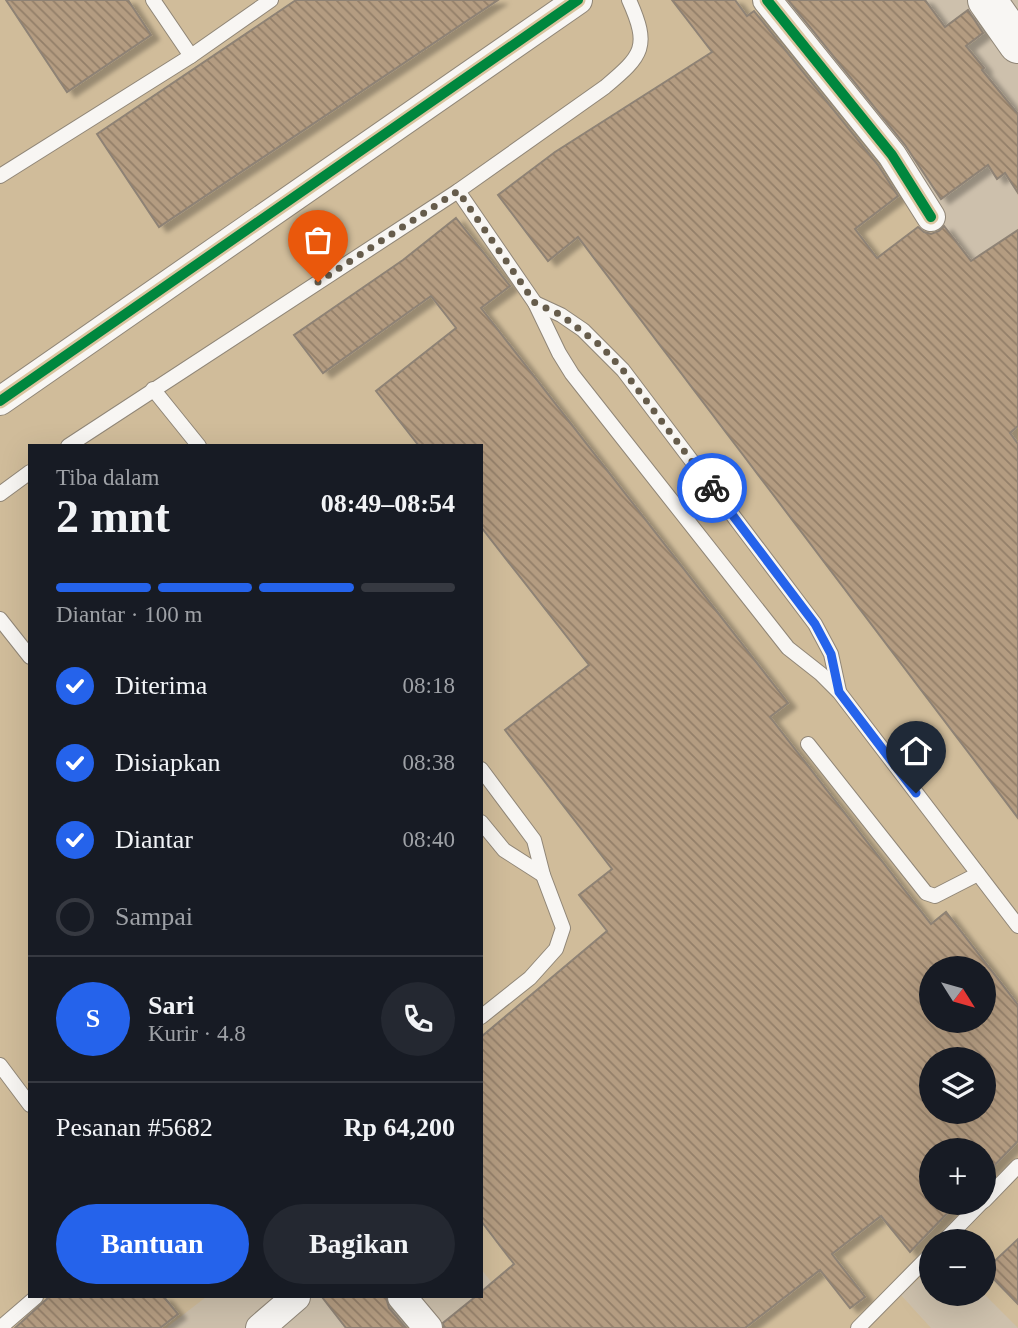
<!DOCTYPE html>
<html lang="id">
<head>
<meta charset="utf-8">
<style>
  :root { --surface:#171b24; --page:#242831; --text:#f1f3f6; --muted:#9ea1a6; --line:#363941; --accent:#2563eb }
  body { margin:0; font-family:Georgia,serif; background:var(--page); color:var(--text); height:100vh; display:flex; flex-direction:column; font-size:26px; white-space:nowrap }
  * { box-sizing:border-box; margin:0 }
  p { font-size:23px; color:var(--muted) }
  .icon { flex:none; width:38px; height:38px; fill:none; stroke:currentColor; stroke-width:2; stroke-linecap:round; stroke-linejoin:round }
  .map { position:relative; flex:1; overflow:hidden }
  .side { position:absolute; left:28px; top:444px; width:455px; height:854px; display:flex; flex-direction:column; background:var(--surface); border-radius:0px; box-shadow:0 7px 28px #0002 }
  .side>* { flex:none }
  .needle { width:46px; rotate:127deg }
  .fabs { position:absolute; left:919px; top:956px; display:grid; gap:14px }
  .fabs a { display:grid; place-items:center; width:77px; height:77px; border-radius:50%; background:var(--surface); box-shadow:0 7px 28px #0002; font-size:35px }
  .pin { position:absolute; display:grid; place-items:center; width:60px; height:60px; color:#fff; margin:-72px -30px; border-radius:50% 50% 50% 0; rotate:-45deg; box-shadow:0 0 7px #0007 }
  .pin .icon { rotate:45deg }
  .courier { position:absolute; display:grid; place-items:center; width:70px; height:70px; margin:-35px; border:5px solid #2563eb; border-radius:50%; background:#fff; color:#222; box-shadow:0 2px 9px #0007 }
  .overview em { font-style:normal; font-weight:700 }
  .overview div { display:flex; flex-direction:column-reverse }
  .overview { display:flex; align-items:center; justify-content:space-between; height:119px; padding:0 28px }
  h1 { font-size:46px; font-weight:700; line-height:52px }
  .bar { display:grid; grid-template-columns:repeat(4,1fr); gap:10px 7px; align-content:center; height:84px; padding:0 28px }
  .bar i { height:9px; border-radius:5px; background:var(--line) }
  .bar .selected { background:var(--accent) }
  .bar p { grid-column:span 4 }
  .line { display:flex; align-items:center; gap:18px; padding:0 28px; border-top:2px solid var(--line) }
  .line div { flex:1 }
  .round { display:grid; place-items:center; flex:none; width:74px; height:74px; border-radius:37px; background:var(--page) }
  ol { padding:0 28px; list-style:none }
  li { display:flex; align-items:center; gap:21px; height:77px }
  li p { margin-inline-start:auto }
  li .icon { padding:7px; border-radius:50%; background:var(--accent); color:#fff; stroke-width:4 }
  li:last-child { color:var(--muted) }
  li i { width:38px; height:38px; border:4px solid var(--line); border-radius:50% }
  .cta { display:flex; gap:14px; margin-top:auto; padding:14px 28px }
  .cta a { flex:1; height:80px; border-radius:42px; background:var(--accent); color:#fff; font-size:28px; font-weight:700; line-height:80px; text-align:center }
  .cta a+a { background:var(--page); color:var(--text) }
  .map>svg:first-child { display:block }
  .built { fill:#d0bc9a; fill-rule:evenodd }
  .building { fill:url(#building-back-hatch); stroke:#8e8274; stroke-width:2; fill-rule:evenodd; filter:url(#shadow) }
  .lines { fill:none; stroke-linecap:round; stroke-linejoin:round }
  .service-casing { stroke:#908677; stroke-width:16 }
  .minor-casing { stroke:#908677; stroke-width:30 }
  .secondary-casing { stroke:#908677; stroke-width:40 }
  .service { stroke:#f8f6f3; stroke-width:14 }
  .minor { stroke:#f8f6f3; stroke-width:28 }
  .secondary { stroke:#f8f6f3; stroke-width:38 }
  .cycleway-casing { stroke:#dbc49e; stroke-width:15 }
  .cycleway { stroke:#00873e; stroke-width:10 }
  .done { stroke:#665c4b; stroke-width:7; stroke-dasharray:0 12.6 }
  .route { stroke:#2563eb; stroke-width:9 }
</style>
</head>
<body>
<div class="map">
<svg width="1018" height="1328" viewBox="0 0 1018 1328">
  <defs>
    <pattern id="building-back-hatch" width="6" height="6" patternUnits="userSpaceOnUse" patternTransform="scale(1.75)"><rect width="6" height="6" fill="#b49c81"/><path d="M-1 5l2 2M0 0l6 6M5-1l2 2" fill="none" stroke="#937f69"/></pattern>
    <filter id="shadow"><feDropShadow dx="8" dy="4.5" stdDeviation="2" flood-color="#0004"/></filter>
  </defs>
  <rect width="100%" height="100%" fill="#cdc0ac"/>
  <!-- built -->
  <path class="built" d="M0,0h769l249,322v1006l-35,-35 1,-52h-53v27l-30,27 30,33h-403l-47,-59v-823h-451v851h176l-40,31h-166zM931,968h53v52h-53zM931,1059h53v52h-53zM931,1150h53v52h-53z"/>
  <!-- building -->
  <g class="building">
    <polygon points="6,0 128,0 151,35 67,92"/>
    <polygon points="296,0 498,0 159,227 97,134"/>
    <polygon points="672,0 735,0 747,16 754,11 878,165 898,196 855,229 877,258 918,227 924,232 931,234 939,231 944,226 971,261 1018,230 1018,426 1010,433 1018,444 1018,818 578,237 548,261 498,195 555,152 712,52"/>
    <polygon points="788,0 925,0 945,27 968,10 983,33 966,46 984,68 982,70 1018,114 1018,193 1005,173 997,179 988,165 941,199 905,145"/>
    <path d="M456,218l54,68 -29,22 307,395 -18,14 161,207 15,-12 72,93v136l-34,35v-26h-53v52h27l-48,50 -29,-36 -49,38 33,43 -15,11 -30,-38 -75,58h-301l-1,-5 32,-26h6v-5l33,-28 -33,-43v-184l126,-106 -28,-36 33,-26 -107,-139 84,-65 -108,-138v-81h-62l-43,-55 80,-63 -25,-32 -108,77 -29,-38 109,-75zM931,968h53v52h-53zM931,1059h53v52h-53z"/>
    <polygon points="1018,1239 1018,1304 985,1270"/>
    <polygon points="49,1297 164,1297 178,1314 160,1328 15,1328"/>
    <polygon points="322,1297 386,1297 389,1308 406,1328 346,1328"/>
  </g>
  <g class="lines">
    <!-- service casing -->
    <g class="service-casing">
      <g id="service">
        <polyline points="153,0 191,56"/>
        <polyline points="0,176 191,56 271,0"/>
        <polyline points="458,191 535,303 559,353 572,374 788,648 821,674 839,692 1018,926"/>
        <polyline points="535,303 561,315 583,330 623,370 815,624 831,654 839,691"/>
        <polyline points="153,389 199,446"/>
        <path d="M68,446l390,-255 147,-104c38,-32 45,-40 24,-87"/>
        <polyline points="0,494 30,472"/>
        <polyline points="0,619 30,657"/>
        <polyline points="808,744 926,893 935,896 978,874"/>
        <polyline points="481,769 534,840 543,875 563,928 556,949 530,978 481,1017"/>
        <polyline points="481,822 504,850 543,875"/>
        <polyline points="0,1065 30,1105"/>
        <polyline points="984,1201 1018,1166"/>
        <polyline points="944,1241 982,1202"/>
        <polyline points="0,1328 36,1297"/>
        <polyline points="858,1328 931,1254"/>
      </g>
    </g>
    <!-- minor casing -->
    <g class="minor-casing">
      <g id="minor">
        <polyline points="767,0 892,155 931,217"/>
        <polyline points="0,401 578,0"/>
        <polyline points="402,1297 428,1328"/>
        <polyline points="260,1328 296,1297"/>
      </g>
    </g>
    <!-- secondary casing -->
    <g class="secondary-casing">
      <polyline id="secondary" points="987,0 1018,44"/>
    </g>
    <!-- service -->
    <use href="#service" class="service"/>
    <!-- minor -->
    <use href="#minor" class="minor"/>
    <!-- secondary -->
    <use href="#secondary" class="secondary"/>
    <!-- cycleway casing -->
    <g class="cycleway-casing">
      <g id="cycleway">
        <polyline points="767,0 892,155 931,217"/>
        <polyline points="0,401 578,0"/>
      </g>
    </g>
    <!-- cycleway -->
    <use href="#cycleway" class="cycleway"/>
  </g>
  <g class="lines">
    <!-- done -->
    <polyline class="done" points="318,282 458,191 535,303 561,315 601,346 623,370 712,488"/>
    <!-- route -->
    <polyline class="route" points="712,488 815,624 831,654 839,692 916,793"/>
  </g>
</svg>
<div class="fabs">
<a><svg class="needle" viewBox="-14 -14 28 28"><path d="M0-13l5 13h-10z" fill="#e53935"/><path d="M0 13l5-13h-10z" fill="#9ea1a6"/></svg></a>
<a><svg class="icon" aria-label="layers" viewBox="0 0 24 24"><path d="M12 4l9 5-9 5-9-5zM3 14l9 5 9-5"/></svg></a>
<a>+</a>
<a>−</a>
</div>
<div class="pin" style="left:318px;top:282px;background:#ea580c"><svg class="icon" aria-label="bag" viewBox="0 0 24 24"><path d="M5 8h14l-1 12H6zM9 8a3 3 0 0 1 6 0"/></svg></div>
<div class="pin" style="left:916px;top:793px;background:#1f2937"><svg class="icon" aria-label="home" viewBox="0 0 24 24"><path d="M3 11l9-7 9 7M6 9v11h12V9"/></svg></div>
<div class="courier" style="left:712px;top:488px"><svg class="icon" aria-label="bike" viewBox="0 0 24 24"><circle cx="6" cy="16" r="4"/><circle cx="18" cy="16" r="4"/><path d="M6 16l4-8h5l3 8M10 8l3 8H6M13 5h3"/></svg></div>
<section class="side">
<div class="overview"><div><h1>2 mnt</h1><p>Tiba dalam</p></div><em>08:49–08:54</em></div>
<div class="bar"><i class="selected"></i><i class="selected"></i><i class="selected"></i><i></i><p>Diantar · 100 m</p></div>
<ol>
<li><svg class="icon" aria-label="check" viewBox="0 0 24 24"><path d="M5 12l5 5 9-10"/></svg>Diterima<p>08:18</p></li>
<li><svg class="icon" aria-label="check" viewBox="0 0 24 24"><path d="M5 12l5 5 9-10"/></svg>Disiapkan<p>08:38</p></li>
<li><svg class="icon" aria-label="check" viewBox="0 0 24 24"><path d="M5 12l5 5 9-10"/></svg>Diantar<p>08:40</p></li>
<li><i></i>Sampai</li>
</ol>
<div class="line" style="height:126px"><b class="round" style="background:var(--accent);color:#fff">S</b><div><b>Sari</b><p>Kurir · 4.8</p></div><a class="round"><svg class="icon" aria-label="phone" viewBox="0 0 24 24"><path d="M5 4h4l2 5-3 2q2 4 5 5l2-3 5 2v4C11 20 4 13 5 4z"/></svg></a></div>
<div class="line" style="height:91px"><div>Pesanan #5682</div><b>Rp 64,200</b></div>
<div class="cta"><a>Bantuan</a><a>Bagikan</a></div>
</section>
</div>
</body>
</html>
